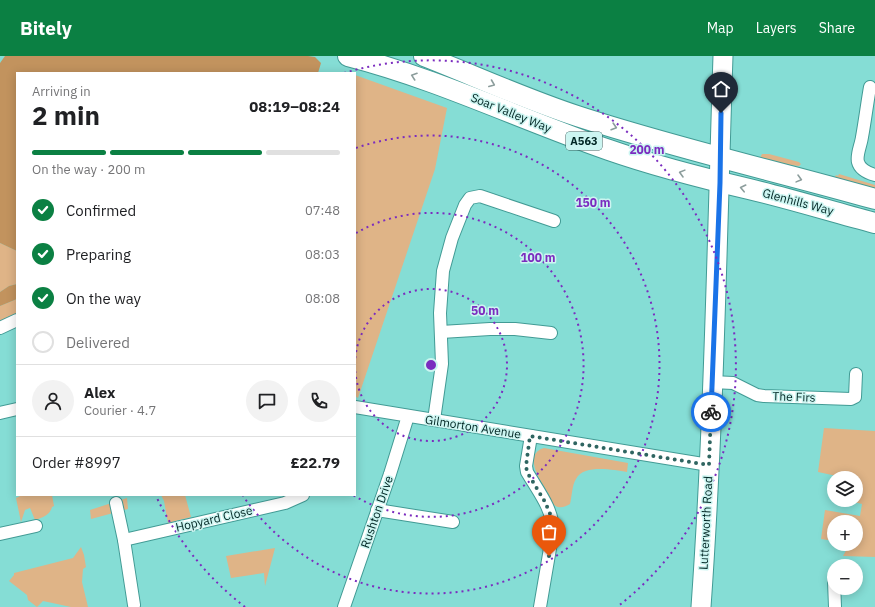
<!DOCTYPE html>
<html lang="en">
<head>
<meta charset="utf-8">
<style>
  :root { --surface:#fff; --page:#f2f2f2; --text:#202124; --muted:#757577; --line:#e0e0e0; --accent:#0b8043 }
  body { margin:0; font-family:"IBM Plex Sans",sans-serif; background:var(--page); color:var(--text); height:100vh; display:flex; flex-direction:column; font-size:15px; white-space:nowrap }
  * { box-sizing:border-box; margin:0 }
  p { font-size:13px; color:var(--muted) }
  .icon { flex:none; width:22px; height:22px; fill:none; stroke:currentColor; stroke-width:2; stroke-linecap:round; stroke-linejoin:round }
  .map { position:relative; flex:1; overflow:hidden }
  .sheet { position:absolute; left:16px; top:16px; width:340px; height:424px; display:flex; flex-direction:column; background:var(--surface); border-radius:0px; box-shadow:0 2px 10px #0003 }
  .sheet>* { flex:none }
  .buttons { position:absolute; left:827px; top:415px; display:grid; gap:8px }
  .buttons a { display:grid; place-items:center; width:36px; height:36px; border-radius:50%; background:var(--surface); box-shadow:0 2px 10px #0003; font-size:20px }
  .pin { position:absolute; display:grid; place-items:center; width:34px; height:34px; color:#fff; margin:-41px -17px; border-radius:50% 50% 50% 0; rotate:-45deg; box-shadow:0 0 4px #0007 }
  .pin .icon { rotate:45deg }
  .courier { position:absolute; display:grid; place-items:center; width:40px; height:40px; margin:-20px; border:3px solid #1a73e8; border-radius:50%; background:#fff; color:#222; box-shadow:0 1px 5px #0007 }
  .overview em { font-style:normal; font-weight:700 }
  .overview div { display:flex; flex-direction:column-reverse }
  .overview { display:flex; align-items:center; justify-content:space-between; height:68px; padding:0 16px }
  h1 { font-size:26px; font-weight:700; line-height:30px }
  .bar { display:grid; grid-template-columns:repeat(4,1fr); gap:6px 4px; align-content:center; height:48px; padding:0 16px }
  .bar i { height:5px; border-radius:3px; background:var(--line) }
  .bar .on { background:var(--accent) }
  .bar p { grid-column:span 4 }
  .line { display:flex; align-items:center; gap:10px; padding:0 16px; border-top:1px solid var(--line) }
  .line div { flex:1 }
  .round { display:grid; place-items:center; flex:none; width:42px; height:42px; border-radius:21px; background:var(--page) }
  ol { padding:0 16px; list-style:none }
  li { display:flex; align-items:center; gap:12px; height:44px }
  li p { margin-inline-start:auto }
  li .icon { padding:4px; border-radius:50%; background:var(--accent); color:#fff; stroke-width:4 }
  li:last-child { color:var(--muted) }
  li i { width:22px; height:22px; border:2px solid var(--line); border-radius:50% }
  header { display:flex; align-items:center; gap:24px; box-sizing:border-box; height:56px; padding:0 20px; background:var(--accent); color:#fff }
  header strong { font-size:19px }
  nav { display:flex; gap:22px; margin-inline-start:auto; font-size:14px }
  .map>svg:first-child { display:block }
  .green { fill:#dfb487 }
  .forest { fill:#c2935e }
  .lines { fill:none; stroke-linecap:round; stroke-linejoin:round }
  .minor-casing { stroke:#429b95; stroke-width:14 }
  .primary-casing { stroke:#429b95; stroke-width:21 }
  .trunk-casing { stroke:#429b95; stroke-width:22 }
  .minor { stroke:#fff; stroke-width:12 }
  .primary { stroke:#fff; stroke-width:19 }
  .trunk { stroke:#fff; stroke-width:20 }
  .oneway { stroke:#8c9d9c }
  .done { stroke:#2f6561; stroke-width:4; stroke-dasharray:0 7.2 }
  .route { stroke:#1a73e8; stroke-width:5 }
  .ring { fill:none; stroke:#7b2cbf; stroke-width:2; stroke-dasharray:2 4 }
  .labels { text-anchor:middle; stroke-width:3; stroke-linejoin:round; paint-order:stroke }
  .shield { fill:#ccf5f1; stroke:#3d6361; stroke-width:1 }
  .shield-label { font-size:11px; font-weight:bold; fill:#002523 }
  .street-label { font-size:12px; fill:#002523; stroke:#ccf5f1 }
  .centre { fill:#7b2cbf; stroke:#ccf5f1; stroke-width:2 }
  .ring-label { font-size:12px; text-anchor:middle; font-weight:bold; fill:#7b2cbf; stroke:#ccf5f1; stroke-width:3; stroke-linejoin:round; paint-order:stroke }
</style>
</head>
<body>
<header>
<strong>Bitely</strong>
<nav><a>Map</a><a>Layers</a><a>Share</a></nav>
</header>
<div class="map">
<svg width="875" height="551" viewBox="0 0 875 551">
  <rect width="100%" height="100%" fill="#85ddd5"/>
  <!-- green -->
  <g class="green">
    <polygon points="355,19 447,52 435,113 358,342 355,340"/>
    <polygon points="762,98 769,98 799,106 801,108 799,110 773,107 760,102"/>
    <polygon points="839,118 875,129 875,137 835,121 836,119 838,120"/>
    <polygon points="0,187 17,195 17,228 9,230 0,236"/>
    <polygon points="17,243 17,257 0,266 0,250"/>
    <polygon points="824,372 875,375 875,501 843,500 849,489 847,488 856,488 856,466 834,466 834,485 821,483 825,454 860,460 862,448 846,444 856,444 856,422 846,422 818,416"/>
    <path d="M544,392l84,15 -1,9c-14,-2 -43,-8 -51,7 -4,6 -4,17 -6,25 -4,2 -7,4 -12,3 -6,-1 -7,-9 -10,-14 -7,-11 -26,-39 -4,-45z"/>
    <path d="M22,439h30l2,11 -2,1c-2,8 -10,11 -17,13l-5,-12 -5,2 -4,12 -5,-24z"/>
    <polygon points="161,439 185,439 191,461 168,467 164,445"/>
    <polygon points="127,442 128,453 91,463 90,454"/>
    <polygon points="81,491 84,499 86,511 83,513 82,526 88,551 71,551 43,545 37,551 28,544 27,539 9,525 14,519 14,517 73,502"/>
    <polygon points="275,492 265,530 264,517 231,522 226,500"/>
  </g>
  <!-- forest -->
  <g class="forest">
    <polygon points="5,0 308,0 315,1 321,7 318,17 17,17 17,195 0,187 0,7"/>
    <polygon points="17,228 17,243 0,250 0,236 9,230"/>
  </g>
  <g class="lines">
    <!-- minor casing -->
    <g class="minor-casing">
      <g id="minor">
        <path d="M870,31c-3,17 -5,34 -8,50 -1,8 -6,18 -4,25 2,8 10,11 17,13"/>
        <polyline points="0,272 17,264"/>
        <polyline points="441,276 490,273 515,273 551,277"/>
        <polyline points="712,326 733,327 757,339 764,340 851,343 855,341 856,318"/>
        <polyline points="355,351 709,409"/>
        <polyline points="0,357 17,353"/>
        <polyline points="434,364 442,308 440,257 443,215 452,182 465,149 470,142 480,140 554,165"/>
        <path d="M531,380l-5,30 1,6c11,19 26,37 26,59l-13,76"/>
        <polyline points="116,447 124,484 134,549"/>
        <polyline points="377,454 453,466"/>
        <polyline points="0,478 36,470"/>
        <polyline points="124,484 285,447 303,439"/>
        <polyline points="834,525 835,551"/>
        <polyline points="344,551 390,418 408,360"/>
      </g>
    </g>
    <!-- primary casing -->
    <g class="primary-casing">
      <path id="primary" d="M701,551c13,-183 16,-367 22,-551"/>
    </g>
    <!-- trunk casing -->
    <g class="trunk-casing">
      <g id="trunk">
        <path d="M348,0c90,23 174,64 261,94 46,16 93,28 140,39 42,10 84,23 126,34"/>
        <path d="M424,0c51,20 101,43 153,60 98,32 199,55 298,83"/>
      </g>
    </g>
    <!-- minor -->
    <use href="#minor" class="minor"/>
    <!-- primary -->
    <use href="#primary" class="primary"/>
    <!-- trunk -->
    <use href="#trunk" class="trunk"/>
  </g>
  <!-- one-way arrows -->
  <defs><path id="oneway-chevron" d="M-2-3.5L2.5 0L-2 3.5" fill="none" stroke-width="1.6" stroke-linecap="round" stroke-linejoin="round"/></defs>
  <g class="oneway">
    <use href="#oneway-chevron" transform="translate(414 20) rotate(-161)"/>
    <use href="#oneway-chevron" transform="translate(492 28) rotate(22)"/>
    <use href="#oneway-chevron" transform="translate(614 71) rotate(17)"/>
    <use href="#oneway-chevron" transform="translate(682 117) rotate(-165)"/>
    <use href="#oneway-chevron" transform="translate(799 123) rotate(15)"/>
    <use href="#oneway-chevron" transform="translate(743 132) rotate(-167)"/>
  </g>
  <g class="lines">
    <!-- done -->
    <polyline class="done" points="549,500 553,475 551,460 545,446 527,416 526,410 530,380 709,409 711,356"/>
    <!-- route -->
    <polyline class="route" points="711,356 720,127 721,57"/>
  </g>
  <!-- distance rings -->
  <g class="ring">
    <path d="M355 308A76 76 0 1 1 355 310"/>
    <path d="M356 177A152 152 0 1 1 353 439"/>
    <path d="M356 92A229 229 0 1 1 243 440"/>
    <path d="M245 551A305 305 0 0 1 156 440M344 17A305 305 0 0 1 617 551"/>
  </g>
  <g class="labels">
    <!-- shield labels -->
    <rect class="shield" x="566" y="76" width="36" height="18" rx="3"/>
    <g class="shield-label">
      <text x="584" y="89">A563</text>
    </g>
    <!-- street labels -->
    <g class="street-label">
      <text transform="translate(511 57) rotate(22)" y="4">Soar Valley Way</text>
      <text transform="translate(798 146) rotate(15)" y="4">Glenhills Way</text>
      <text transform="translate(794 341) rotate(2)" y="4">The Firs</text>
      <text transform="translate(473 371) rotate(9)" y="4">Gilmorton Avenue</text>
      <text transform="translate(377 456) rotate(-71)" y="4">Rushton Drive</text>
      <text transform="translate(214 463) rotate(-13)" y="4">Hopyard Close</text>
      <text transform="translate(706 467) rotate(-87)" y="4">Lutterworth Road</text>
    </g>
  </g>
  <circle cx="431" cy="309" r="6" class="centre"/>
  <g class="ring-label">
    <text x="647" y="98">200 m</text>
    <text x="593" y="151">150 m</text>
    <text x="538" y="206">100 m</text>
    <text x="485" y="259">50 m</text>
  </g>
</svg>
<div class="buttons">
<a><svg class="icon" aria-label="layers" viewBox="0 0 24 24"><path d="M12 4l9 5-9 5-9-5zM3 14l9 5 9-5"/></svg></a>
<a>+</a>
<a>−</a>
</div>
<div class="pin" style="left:549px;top:500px;background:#ea580c"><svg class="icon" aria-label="bag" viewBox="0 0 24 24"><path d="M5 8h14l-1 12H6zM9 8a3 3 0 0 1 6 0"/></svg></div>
<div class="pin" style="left:721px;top:57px;background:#1f2937"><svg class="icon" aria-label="home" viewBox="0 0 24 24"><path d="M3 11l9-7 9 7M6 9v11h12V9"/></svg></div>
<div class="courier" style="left:711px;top:356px"><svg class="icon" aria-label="bike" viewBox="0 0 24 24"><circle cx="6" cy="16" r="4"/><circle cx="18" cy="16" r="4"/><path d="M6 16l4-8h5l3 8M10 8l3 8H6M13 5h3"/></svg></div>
<section class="sheet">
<div class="overview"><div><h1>2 min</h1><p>Arriving in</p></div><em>08:19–08:24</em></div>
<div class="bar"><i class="on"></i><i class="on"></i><i class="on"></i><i></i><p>On the way · 200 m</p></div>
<ol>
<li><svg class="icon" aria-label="check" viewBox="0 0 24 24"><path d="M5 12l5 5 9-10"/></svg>Confirmed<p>07:48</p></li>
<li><svg class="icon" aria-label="check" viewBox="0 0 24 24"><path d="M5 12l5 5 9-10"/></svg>Preparing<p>08:03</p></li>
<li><svg class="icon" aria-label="check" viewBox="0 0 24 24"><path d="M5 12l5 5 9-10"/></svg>On the way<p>08:08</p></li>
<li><i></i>Delivered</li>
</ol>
<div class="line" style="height:72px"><a class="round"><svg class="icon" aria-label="person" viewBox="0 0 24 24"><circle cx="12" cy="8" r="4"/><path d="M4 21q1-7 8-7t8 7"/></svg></a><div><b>Alex</b><p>Courier · 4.7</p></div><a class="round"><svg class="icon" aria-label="chat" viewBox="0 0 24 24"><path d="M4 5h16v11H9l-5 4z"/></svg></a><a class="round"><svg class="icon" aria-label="phone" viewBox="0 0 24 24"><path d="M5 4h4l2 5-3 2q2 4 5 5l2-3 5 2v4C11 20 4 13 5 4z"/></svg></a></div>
<div class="line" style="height:52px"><div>Order #8997</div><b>£22.79</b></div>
</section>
</div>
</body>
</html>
